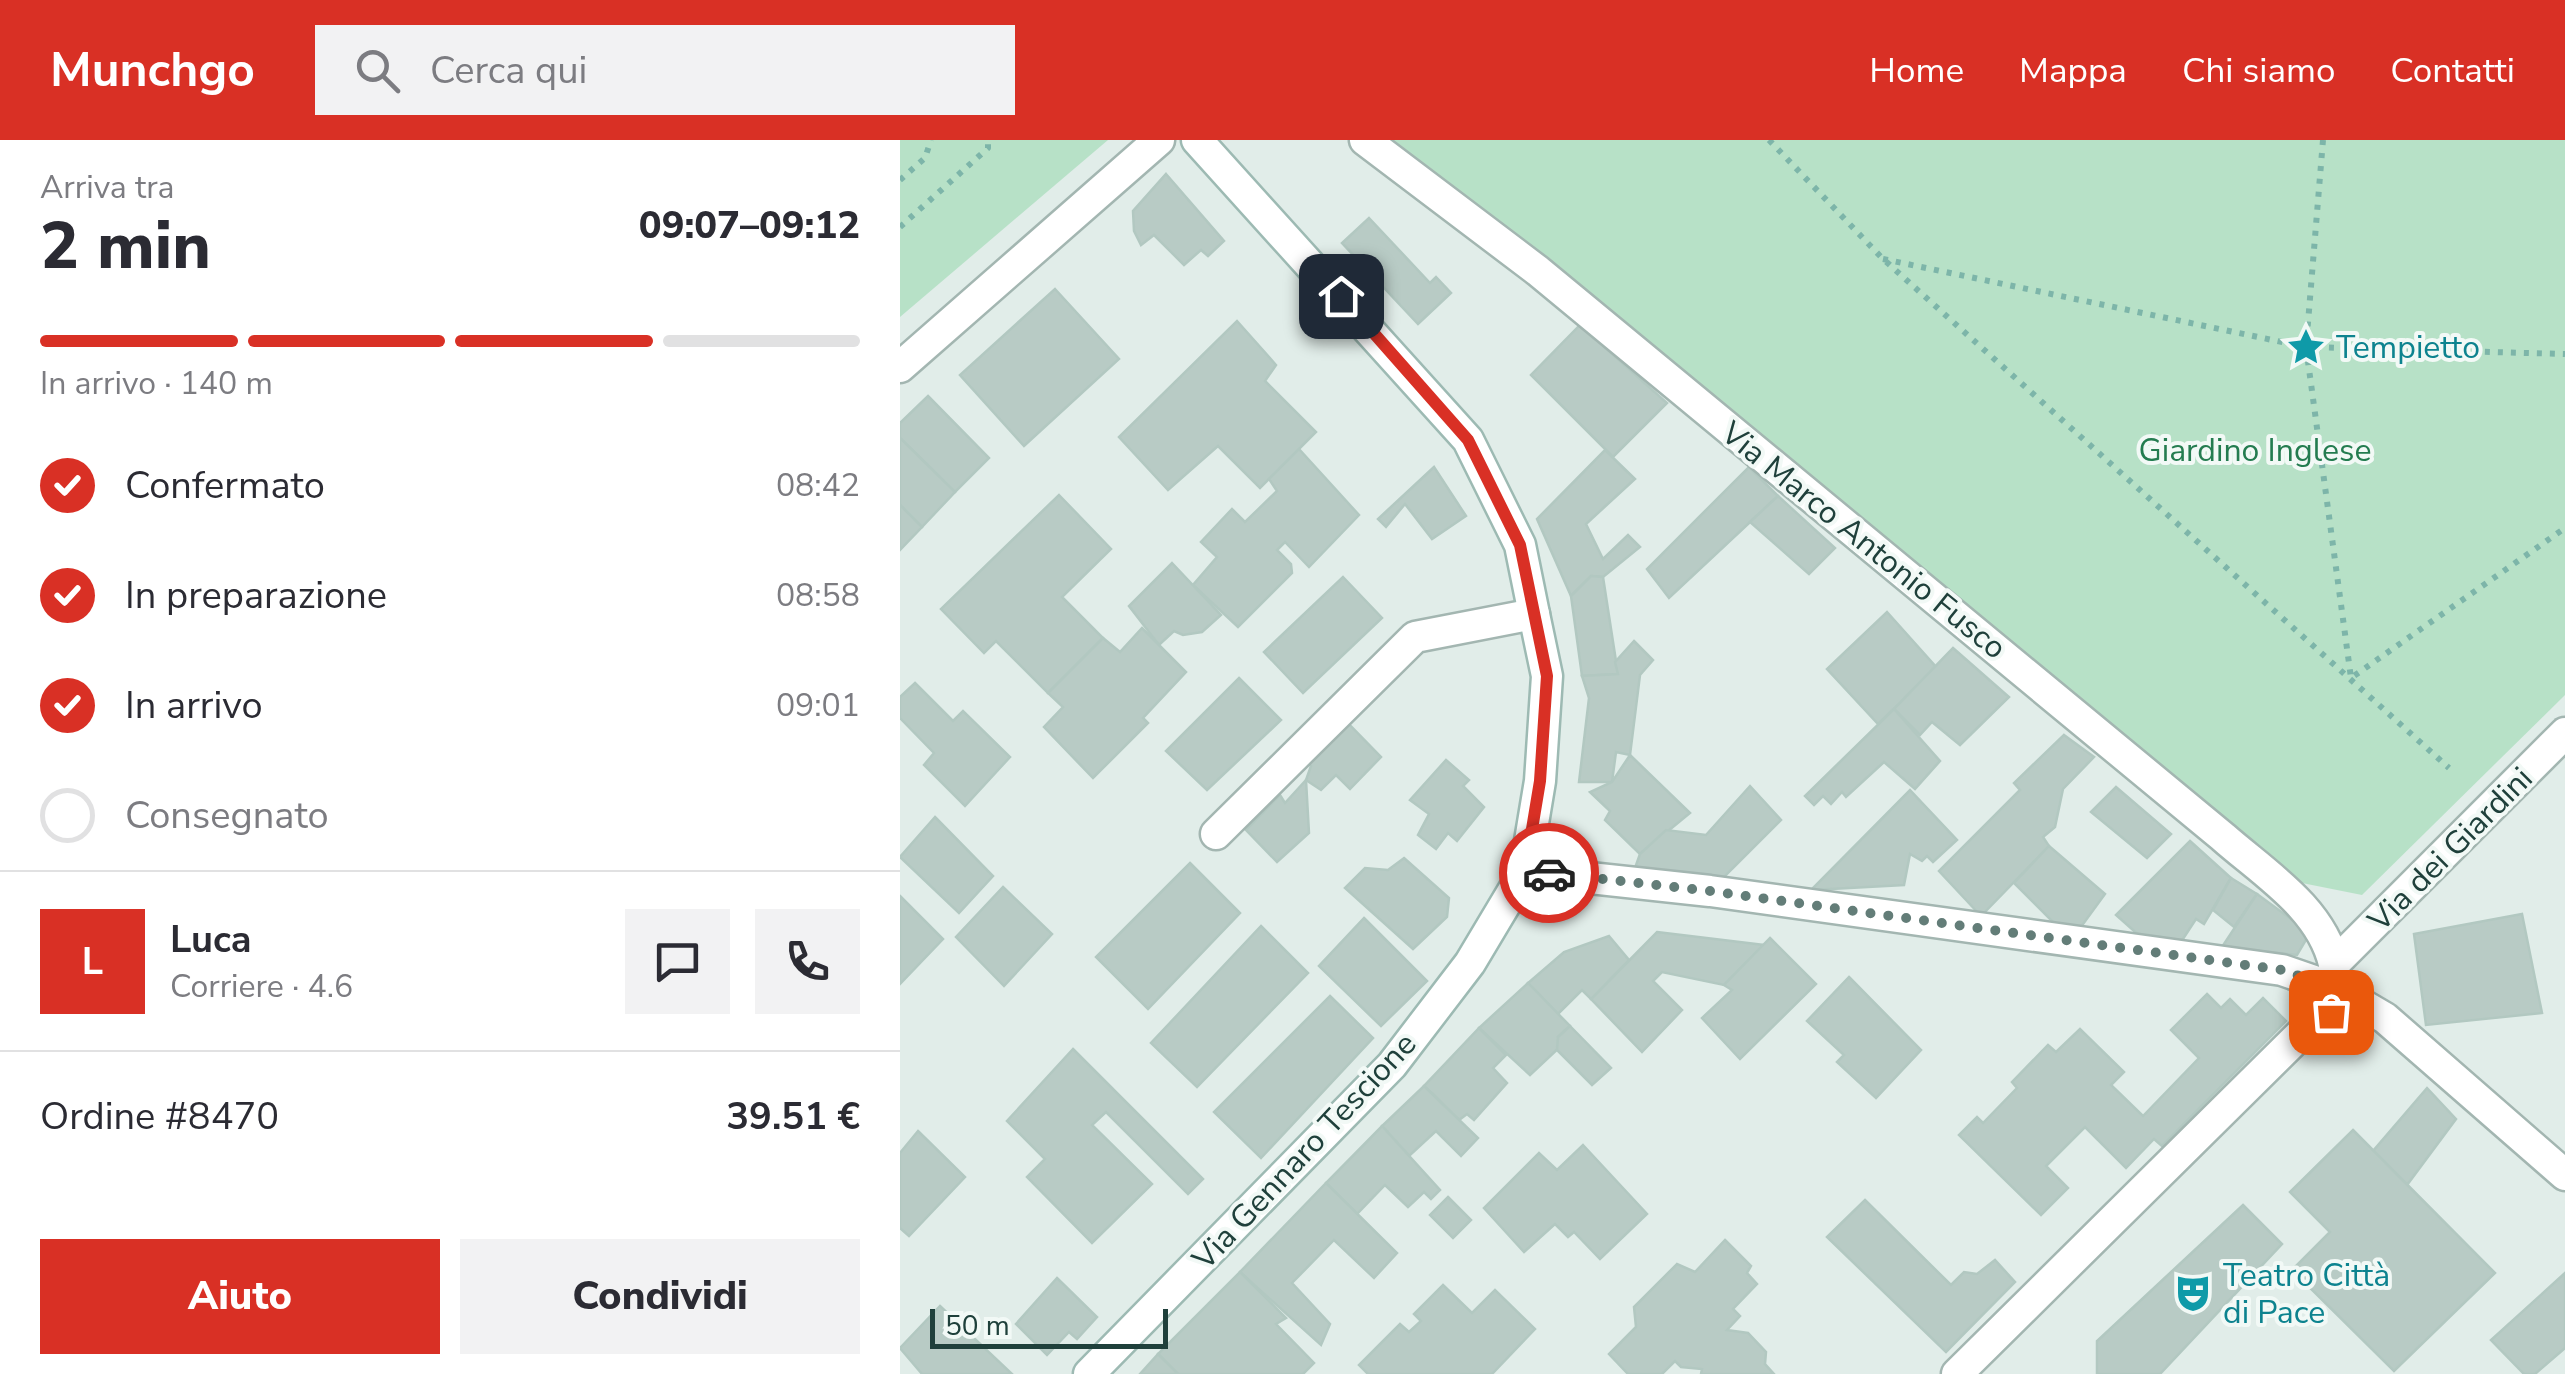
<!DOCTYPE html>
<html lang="it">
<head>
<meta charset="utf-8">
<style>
  :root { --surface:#fff; --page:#f2f2f3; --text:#2b2b33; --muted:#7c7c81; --line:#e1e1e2; --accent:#d93025 }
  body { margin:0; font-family:"Nunito Sans",sans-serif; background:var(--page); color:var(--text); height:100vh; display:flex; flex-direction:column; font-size:38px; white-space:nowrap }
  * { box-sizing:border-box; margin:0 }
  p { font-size:32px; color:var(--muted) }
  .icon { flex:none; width:55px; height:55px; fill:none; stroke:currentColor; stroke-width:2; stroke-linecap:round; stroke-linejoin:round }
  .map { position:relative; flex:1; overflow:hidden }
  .panel { display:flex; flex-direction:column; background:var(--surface); width:900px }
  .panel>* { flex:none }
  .scale { position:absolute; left:30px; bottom:25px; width:238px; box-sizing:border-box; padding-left:10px; border:5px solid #1f403b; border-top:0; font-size:28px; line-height:35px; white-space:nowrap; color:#1f403b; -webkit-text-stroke:8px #f2f9f6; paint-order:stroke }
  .pin { position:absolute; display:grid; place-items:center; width:85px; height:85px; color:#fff; margin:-42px; border-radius:20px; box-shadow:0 5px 15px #0006 }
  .courier { position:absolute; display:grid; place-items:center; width:100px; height:100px; margin:-50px; border:8px solid #d93025; border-radius:50%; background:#fff; color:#222; box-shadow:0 2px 12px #0007 }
  .summary em { font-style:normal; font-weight:800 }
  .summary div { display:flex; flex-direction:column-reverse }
  .summary { display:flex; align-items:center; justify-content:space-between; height:170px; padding:0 40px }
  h1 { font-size:65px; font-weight:800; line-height:75px }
  .bar { display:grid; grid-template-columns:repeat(4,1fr); gap:15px 10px; align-content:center; height:120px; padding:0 40px }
  .bar i { height:12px; border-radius:8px; background:var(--line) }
  .bar .active { background:var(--accent) }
  .bar p { grid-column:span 4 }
  .line { display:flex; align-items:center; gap:25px; padding:0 40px; border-top:2px solid var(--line) }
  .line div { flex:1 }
  .round { display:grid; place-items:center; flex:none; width:105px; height:105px; border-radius:0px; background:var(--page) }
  ol { padding:0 40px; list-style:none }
  li { display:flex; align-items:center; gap:30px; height:110px }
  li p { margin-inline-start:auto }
  li .icon { padding:10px; border-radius:50%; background:var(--accent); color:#fff; stroke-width:4 }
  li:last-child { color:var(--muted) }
  li i { width:55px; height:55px; border:5px solid var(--line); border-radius:50% }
  .cta { display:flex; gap:20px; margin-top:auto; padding:20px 40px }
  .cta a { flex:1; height:115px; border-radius:0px; background:var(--accent); color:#fff; font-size:40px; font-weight:800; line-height:115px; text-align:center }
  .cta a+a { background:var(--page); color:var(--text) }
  header { display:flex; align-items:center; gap:60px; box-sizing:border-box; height:140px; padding:0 50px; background:var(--accent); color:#fff }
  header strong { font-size:48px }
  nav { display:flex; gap:55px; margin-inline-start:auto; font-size:35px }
  .search { width:700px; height:90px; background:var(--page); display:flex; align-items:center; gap:25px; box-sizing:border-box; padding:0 35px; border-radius:0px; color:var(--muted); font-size:38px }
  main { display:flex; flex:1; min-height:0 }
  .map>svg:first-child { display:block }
  .green { fill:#b7e1c7 }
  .building { fill:#b8cbc5; stroke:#b2c8c1; stroke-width:2.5 }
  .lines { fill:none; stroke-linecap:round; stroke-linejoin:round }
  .street-casing { stroke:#a3b6b1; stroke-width:35 }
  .secondary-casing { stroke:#9dbab3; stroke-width:35 }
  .path { stroke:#7db5a9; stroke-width:6; stroke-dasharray:5 8; stroke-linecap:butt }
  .street { stroke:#fff; stroke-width:30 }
  .secondary { stroke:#fff; stroke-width:30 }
  .done { stroke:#637d78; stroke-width:10; stroke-dasharray:0 18 }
  .route { stroke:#d93025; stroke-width:12 }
  .labels { text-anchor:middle; stroke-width:8; stroke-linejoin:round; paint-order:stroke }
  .culture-label { font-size:32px; fill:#0d838f; stroke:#f2f9f6; text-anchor:start }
  .park-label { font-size:32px; fill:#247c50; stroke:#f2f9f6 }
  .street-label { font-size:32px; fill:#1f403b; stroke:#f2f9f6 }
</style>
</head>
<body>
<header>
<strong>Munchgo</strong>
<div class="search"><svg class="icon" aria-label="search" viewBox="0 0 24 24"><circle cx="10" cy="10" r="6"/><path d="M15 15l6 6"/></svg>Cerca qui</div>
<nav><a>Home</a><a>Mappa</a><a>Chi siamo</a><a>Contatti</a></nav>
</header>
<main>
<section class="panel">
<div class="summary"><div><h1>2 min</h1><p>Arriva tra</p></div><em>09:07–09:12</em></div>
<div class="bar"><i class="active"></i><i class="active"></i><i class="active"></i><i></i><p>In arrivo · 140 m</p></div>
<ol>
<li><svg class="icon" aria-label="check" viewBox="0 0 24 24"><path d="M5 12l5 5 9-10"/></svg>Confermato<p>08:42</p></li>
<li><svg class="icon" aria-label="check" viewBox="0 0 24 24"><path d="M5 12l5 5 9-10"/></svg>In preparazione<p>08:58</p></li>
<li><svg class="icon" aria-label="check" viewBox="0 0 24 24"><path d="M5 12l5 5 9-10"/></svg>In arrivo<p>09:01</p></li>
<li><i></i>Consegnato</li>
</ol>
<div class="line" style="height:180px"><b class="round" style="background:var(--accent);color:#fff">L</b><div><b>Luca</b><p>Corriere · 4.6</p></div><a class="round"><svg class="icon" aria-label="chat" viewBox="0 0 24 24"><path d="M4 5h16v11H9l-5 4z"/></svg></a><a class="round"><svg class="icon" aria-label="phone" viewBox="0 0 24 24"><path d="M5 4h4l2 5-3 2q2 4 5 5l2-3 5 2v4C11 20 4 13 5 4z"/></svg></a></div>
<div class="line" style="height:130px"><div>Ordine #8470</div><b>39.51 €</b></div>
<div class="cta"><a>Aiuto</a><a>Condividi</a></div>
</section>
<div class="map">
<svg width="1665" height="1234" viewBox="0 0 1665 1234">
  <rect width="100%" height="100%" fill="#e1ede9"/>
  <!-- green -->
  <g class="green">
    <polygon points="0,0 208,0 0,177"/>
    <polygon points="493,0 1665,0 1665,555 1462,755 1392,741"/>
  </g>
  <!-- building -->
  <g class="building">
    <polygon points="266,34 324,101 308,116 301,110 284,125 254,95 241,105 234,91 233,71"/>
    <polygon points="469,78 530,143 536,137 551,153 518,184 442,103"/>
    <polygon points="155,149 219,219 124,306 60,235"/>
    <polygon points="337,181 376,225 365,241 416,292 360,348 318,306 268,350 219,297"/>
    <polygon points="680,185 767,263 713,317 631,235"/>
    <polygon points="28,256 89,318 55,352 0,298 0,283"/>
    <polygon points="0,298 55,352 22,387 0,365"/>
    <polygon points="399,309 459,375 409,427 385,402 377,410 391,424 392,433 338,487 293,445 317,417 301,402 332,369 345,382 377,351 369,339"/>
    <polygon points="705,310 735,339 686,384 703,419 728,395 740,407 703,437 691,436 671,456 637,379"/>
    <polygon points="534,327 566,376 532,399 505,364 486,387 478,379"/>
    <polygon points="849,327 878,356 769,458 747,429"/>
    <polygon points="159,355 211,409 162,457 203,498 148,553 96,501 84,513 41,469"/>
    <polygon points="878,356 935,408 909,434 850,382"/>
    <polygon points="0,365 22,387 0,410"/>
    <polygon points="272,423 321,475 302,492 283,495 274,491 259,505 229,466"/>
    <polygon points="691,436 703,437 718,534 682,536 671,456"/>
    <polygon points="443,437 482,478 403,553 364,512"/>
    <polygon points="987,472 1037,528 978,584 927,529"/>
    <polygon points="242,488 286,532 243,578 248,583 193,638 144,587 163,567 148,553 203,498 220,512"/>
    <polygon points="734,501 753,520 740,535 730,615 716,612 712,642 679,642 689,558 682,536 718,534 715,522"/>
    <polygon points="1053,508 1109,557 1060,605 1032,582 1020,595 994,569"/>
    <polygon points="339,538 381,580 307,650 266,611"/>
    <polygon points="15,543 53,581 63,571 110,617 65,666 24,625 34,613 0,578 0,557"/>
    <polygon points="994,569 1040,621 1015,649 984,622 946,657 942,652 931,664 923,656 914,665 905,656"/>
    <polygon points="444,579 481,617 450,649 436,635 421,650 406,640 411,626 403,618"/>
    <polygon points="1164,595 1194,617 1163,649 1155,687 1143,697 1149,706 1081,776 1039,731 1120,650 1114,643"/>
    <polygon points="730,615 790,673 740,714 705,680 710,671 690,652 712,642"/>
    <polygon points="546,620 569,640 563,646 584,667 557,701 548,693 536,709 518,695 529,674 510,660"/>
    <polygon points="406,640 409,693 377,722 346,690 380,655 385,663"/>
    <polygon points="850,646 881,680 810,751 730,742 740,714 766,690 806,695"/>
    <polygon points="1216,647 1271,694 1247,718 1191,672"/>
    <polygon points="1010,650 1057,700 1033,722 1027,716 1022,721 1010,714 1004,745 911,750"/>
    <polygon points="35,677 93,736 59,773 0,717"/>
    <polygon points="1290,701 1331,738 1304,784 1296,779 1281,802 1242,798 1216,775"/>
    <polygon points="1149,706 1205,754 1178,791 1160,789 1114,743"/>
    <polygon points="504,718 549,758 547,777 513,809 445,748 465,728 488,730"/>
    <polygon points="290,723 340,773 248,869 196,817"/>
    <polygon points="1331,738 1357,754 1334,787 1313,770"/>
    <polygon points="103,747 152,794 104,846 56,797"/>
    <polygon points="1357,754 1410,793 1397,815 1322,807"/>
    <polygon points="0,756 43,799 0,844"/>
    <polygon points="1622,774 1642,873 1526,885 1514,794"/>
    <polygon points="464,778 527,841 481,886 419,826"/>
    <polygon points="361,786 408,833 297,947 251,903"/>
    <polygon points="757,792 864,805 824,845 762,832 753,841 782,870 742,912 691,859"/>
    <polygon points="709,796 729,820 691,859 682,850 658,874 628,843 664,812"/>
    <polygon points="870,798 916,844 840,919 802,878 832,850 824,845"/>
    <polygon points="949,837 1021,910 976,958 937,922 944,915 907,881"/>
    <polygon points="628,843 670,886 658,897 663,904 630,935 579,888"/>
    <polygon points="1307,854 1321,868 1330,859 1346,875 1363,858 1386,881 1262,1006 1254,999 1226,1028 1185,987 1146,1026 1168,1048 1141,1075 1059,995 1077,977 1083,983 1117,948 1112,942 1148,905 1156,912 1180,889 1224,932 1211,945 1243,976 1299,918 1271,890"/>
    <polygon points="430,856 473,898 361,1018 314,972"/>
    <polygon points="670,886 711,928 692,945 657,910 658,897"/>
    <polygon points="579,888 606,915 593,928 607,943 574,980 567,974 559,980 524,946"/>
    <polygon points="173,909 303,1039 288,1054 206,972 192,985 252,1044 192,1103 127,1037 145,1019 107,981"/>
    <polygon points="524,946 578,998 561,1016 536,991 509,1016 482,986"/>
    <polygon points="1527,948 1556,979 1507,1045 1473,1011"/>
    <polygon points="482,986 540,1050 531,1059 524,1052 508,1067 485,1045 457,1074 426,1043"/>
    <polygon points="1453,990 1595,1133 1494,1231 1392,1130 1430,1092 1390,1052"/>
    <polygon points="18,991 65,1037 9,1096 0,1088 0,1013"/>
    <polygon points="683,1005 747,1074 700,1119 674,1092 668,1097 655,1084 624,1112 584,1068 639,1013 657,1030"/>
    <polygon points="426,1043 497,1113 474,1138 434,1100 392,1143 430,1184 421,1205 340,1132"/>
    <polygon points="548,1057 571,1080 553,1098 530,1075"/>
    <polygon points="965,1060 1051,1145 1064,1132 1077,1134 1095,1120 1115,1142 1046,1212 927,1097"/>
    <polygon points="1343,1065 1382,1104 1260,1234 1197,1234 1197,1201"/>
    <polygon points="825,1100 851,1126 847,1133 857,1144 833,1169 840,1176 827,1190 848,1193 866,1212 865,1224 874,1234 801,1234 802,1229 781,1227 775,1221 762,1234 728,1234 709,1214 736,1187 734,1167 777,1124 795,1132"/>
    <polygon points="340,1132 386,1178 376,1184 414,1223 403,1234 278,1234 258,1214"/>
    <polygon points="1665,1133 1665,1208 1635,1234 1624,1234 1591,1200"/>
    <polygon points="157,1138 197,1177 177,1199 169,1192 147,1215 116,1184"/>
    <polygon points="543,1145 572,1173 595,1150 635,1189 592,1234 468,1234 459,1225 500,1184 509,1192 521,1181 514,1174"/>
    <polygon points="40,1166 112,1234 22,1234 0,1208"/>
    <polygon points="258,1214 278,1234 240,1234"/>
  </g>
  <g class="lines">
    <!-- street casing -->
    <g class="street-casing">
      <g id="street">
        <path d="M465,0l173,131 685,566c42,37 98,71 111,127"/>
        <polyline points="0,227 259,0"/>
        <polyline points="316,694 515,497 634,474"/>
        <polyline points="625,731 810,751 1382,830 1414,841"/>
        <polyline points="1434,824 1665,593"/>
        <polyline points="1456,861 1485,878 1665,1035"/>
        <polyline points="1057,1234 1427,868"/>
      </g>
    </g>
    <!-- secondary casing -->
    <g class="secondary-casing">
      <polyline id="secondary" points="189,1234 492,925 570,823 625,731 640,641 647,536 634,474 620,405 568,300 297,0"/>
    </g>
    <!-- path -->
    <g class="path">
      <polyline points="869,0 982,118 1549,628"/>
      <polyline points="1423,0 1406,207 1451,538 1665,388"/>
      <polyline points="0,40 25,18 31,0"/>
      <polyline points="0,87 88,8 88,0"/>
      <polyline points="983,119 1406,207 1665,214"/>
    </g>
    <!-- street -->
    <use href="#street" class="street"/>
    <!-- secondary -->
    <use href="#secondary" class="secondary"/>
  </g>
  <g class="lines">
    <!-- done -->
    <polyline class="done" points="649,733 810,751 1382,830 1414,841 1418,858 1431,872"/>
    <!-- route -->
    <polyline class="route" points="441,156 568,300 620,405 647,536 640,641 625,731 649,733"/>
  </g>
  <!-- icons -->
  <defs>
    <g id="sight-bare" transform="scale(3)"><path d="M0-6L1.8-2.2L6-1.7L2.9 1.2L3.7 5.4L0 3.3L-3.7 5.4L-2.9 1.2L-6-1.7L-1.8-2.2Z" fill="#0f9aa8" stroke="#f2f9f6" stroke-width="2.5" paint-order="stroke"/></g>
    <g id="theatre-bare" transform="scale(3)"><path d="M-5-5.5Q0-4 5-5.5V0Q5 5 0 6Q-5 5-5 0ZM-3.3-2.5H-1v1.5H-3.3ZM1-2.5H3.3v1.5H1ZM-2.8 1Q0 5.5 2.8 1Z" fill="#0f9aa8" stroke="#f2f9f6" stroke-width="2.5" paint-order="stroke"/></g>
  </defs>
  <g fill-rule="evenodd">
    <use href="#sight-bare" x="1406" y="207"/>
    <use href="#theatre-bare" x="1293" y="1153"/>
  </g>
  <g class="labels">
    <!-- culture labels -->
    <g class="culture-label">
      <text x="1436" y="218">Tempietto</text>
      <text x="1323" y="1146">Teatro Città<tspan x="1323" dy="37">di Pace</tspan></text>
    </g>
    <!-- park labels -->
    <g class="park-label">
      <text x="1355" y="321">Giardino Inglese</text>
    </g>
    <!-- street labels -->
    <g class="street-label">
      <text transform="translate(964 400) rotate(39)" y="11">Via Marco Antonio Fusco</text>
      <text transform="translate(1550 709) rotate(-45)" y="11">Via dei Giardini</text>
      <text transform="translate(404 1011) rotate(-47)" y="11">Via Gennaro Tescione</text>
    </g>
  </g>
</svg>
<div class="scale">50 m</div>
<div class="pin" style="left:1431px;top:872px;background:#ea580c"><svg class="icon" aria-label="bag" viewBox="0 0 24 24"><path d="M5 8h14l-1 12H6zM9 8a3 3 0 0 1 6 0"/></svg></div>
<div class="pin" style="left:441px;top:156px;background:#1f2937"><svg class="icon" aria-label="home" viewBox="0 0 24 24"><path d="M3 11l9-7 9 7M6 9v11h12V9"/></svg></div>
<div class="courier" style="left:649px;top:733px"><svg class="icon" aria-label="car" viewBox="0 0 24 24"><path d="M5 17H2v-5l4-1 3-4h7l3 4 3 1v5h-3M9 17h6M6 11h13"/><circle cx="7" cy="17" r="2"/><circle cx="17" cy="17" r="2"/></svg></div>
</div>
</main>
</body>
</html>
